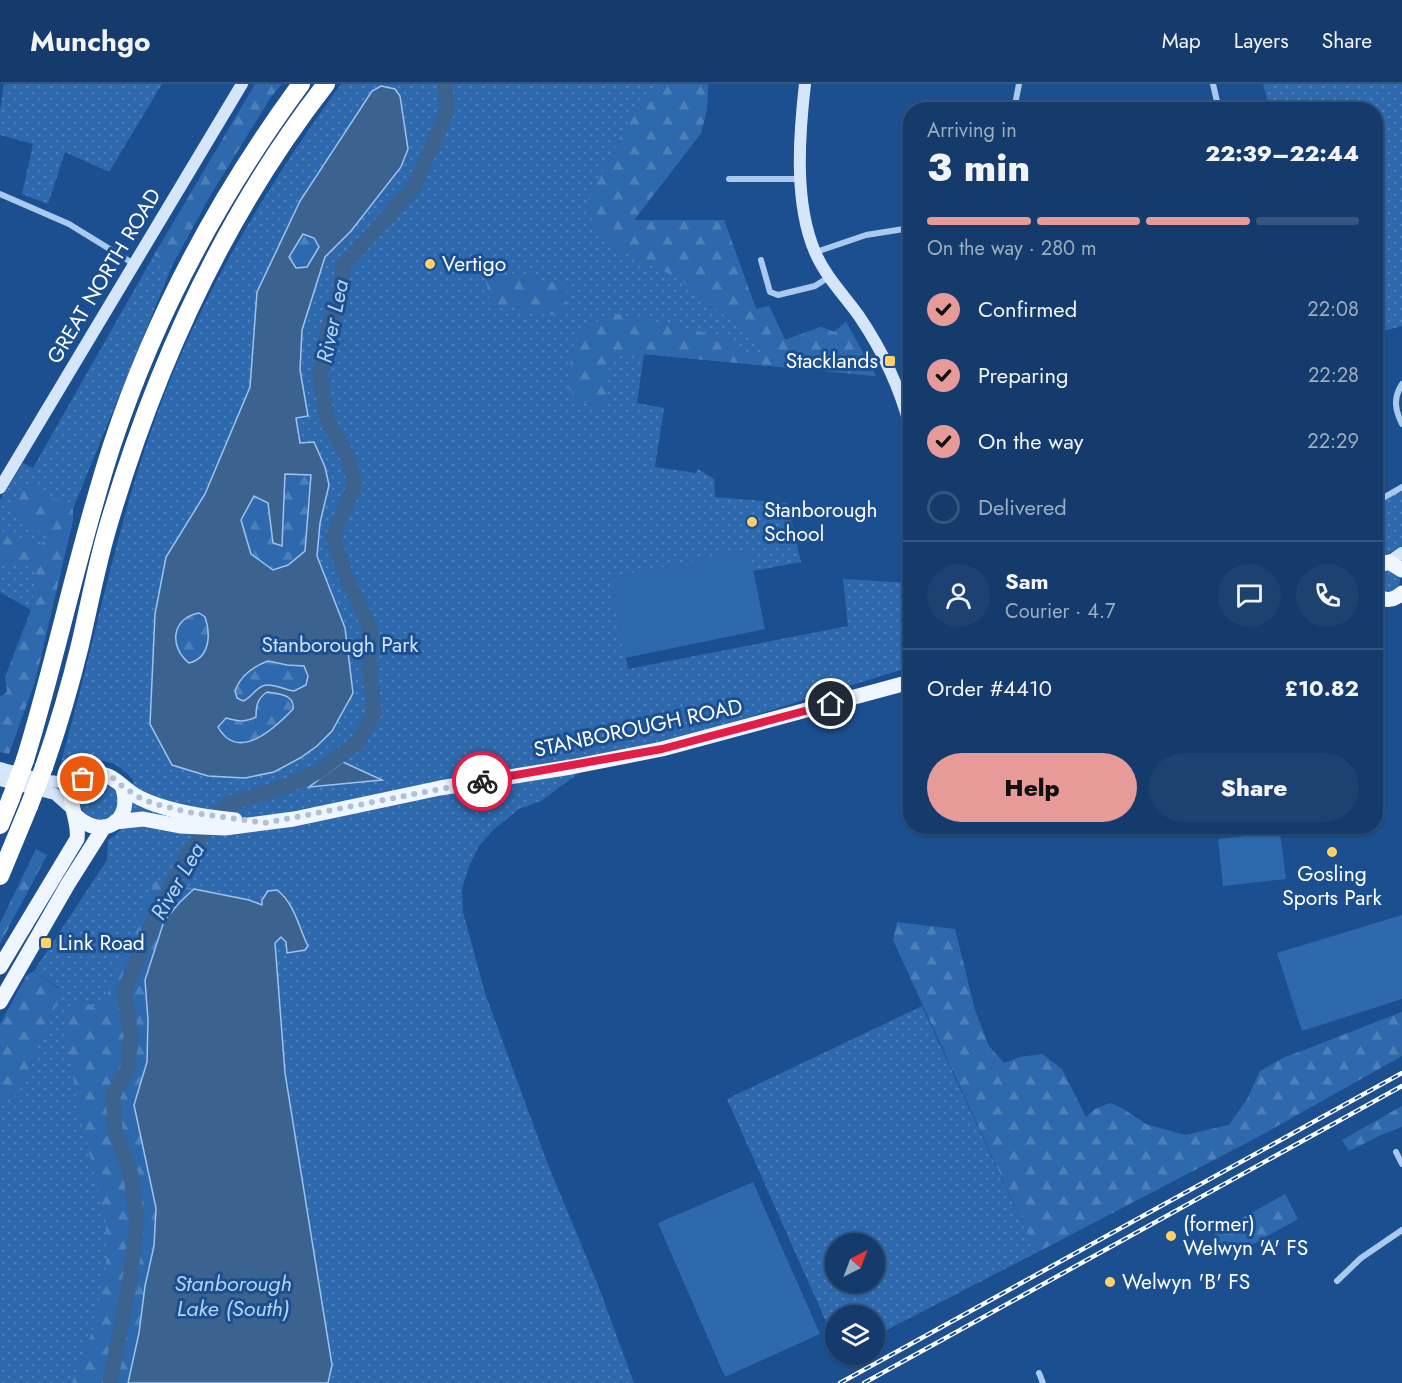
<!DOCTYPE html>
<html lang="en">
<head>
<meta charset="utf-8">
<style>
  :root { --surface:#143b6b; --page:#1d4271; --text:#f1f3f6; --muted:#9dadc1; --line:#33557e; --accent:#e69b98 }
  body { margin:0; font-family:Jost,sans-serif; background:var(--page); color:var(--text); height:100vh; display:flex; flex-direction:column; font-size:22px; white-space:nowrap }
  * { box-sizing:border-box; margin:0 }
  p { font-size:20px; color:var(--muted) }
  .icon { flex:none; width:33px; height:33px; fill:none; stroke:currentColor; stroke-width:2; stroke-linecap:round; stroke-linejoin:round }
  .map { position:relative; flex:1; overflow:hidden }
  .drawer { position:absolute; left:903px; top:18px; width:480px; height:732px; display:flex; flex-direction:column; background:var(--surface); border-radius:24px; box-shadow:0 2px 4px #0004,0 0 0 2px var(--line) }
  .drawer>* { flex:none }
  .needle { width:39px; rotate:42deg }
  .tools { position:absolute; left:825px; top:1149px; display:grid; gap:12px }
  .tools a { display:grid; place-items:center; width:60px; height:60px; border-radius:50%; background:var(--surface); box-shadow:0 2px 4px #0004,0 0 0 2px var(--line); font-size:30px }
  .pin { position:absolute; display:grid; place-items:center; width:51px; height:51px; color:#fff; margin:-26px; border:3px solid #fff; border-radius:50%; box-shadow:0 2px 6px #0007 }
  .courier { position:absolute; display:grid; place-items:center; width:60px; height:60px; margin:-30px; border:4px solid #e11d48; border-radius:50%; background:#fff; color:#222; box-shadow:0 2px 8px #0007 }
  .head em { font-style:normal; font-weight:800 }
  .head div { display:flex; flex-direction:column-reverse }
  .head { display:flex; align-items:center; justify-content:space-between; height:102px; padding:0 24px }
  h1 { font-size:39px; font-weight:800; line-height:45px }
  .bar { display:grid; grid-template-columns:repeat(4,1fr); gap:9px 6px; align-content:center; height:72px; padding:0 24px }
  .bar i { height:8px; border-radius:4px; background:var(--line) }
  .bar .on { background:var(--accent) }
  .bar p { grid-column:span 4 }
  .line { display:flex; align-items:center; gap:15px; padding:0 24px; border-top:2px solid var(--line) }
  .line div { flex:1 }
  .round { display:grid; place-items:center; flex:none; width:63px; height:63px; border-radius:32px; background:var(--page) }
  ol { padding:0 24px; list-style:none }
  li { display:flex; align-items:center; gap:18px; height:66px }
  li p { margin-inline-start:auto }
  li .icon { padding:6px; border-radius:50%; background:var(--accent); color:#111; stroke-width:4 }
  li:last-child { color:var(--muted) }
  li i { width:33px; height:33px; border:3px solid var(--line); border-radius:50% }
  .action { display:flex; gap:12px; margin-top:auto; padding:12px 24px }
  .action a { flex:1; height:69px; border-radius:36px; background:var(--accent); color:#111; font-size:24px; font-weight:800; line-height:69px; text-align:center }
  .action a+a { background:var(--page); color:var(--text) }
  header { display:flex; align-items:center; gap:36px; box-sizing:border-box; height:84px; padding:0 30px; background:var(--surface); border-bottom:2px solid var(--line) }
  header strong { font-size:28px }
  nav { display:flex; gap:33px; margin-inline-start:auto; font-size:21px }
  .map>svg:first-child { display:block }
  .grass { fill:url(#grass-dots); fill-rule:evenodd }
  .forest { fill:url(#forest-firs) }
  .pitch { fill:#2e69ad }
  .water { fill:#3c6290; stroke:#9cc4f0; stroke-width:1.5; fill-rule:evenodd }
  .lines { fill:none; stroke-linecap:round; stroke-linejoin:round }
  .stream { stroke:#9cc4f0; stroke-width:2 }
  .river { stroke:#3c6290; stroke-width:15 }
  .street { stroke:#a9c9ee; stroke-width:6 }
  .secondary { stroke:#d6e6fa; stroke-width:12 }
  .primary { stroke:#f0f6ff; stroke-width:15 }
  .highway { stroke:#fff; stroke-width:18 }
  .rail-casing { stroke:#fff; stroke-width:4.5 }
  .rail { stroke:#1b4f8f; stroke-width:2; stroke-dasharray:7; stroke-linecap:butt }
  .highway-bridge { stroke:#fff; stroke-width:18 }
  .done { stroke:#afc1d8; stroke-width:6; stroke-dasharray:0 10.8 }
  .route { stroke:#e11d48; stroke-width:8 }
  .poi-dot { fill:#ffd166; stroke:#1b4f8f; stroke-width:2 }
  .labels { text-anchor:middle; stroke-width:6; stroke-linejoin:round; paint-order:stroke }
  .poi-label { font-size:21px; fill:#fff; stroke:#1b4f8f; text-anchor:start }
  .street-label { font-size:21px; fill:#fff; stroke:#1b4f8f }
  .park-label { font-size:21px; fill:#cfe3fa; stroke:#1b4f8f }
  .water-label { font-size:22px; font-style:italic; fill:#b5d3f5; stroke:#1b4f8f }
</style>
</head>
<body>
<header>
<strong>Munchgo</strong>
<nav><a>Map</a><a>Layers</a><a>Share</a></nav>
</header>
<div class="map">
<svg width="1402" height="1299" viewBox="0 0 1402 1299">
  <defs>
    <pattern id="grass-dots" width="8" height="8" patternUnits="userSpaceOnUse" patternTransform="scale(1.5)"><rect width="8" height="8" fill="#2e69ad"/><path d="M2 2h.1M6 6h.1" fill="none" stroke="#4d80b9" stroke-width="1.8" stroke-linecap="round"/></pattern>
    <pattern id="forest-firs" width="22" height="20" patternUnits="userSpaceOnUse" patternTransform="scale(1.5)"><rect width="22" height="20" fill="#2e69ad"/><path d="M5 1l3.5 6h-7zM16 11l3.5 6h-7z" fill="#4d80b9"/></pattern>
  </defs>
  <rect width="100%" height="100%" fill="#1b4f8f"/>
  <!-- grass -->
  <g class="grass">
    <polygon points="4,0 162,0 109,88 65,68 48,120 22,110 33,60 0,51 0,27"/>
    <path d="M341,0h367l-1,25 -6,24 -67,87h90l32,89 13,-3 16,34 36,-13 13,5 12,-10 30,54 -232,-22 -7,49 27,5 -9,59 41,6 2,-4 16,10 1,18 72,6 14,59 -48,9 -4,-21 -140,28 19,91 220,-43 -5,-47 67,4v84l-244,76 -63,12 -62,46 -22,8 -26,21 -14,16 -10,20 -7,23 1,23 22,81 62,169 51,123 36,98h-634v-282l18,-7 41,-106 -25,-17 73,-111 1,-20c24,-15 25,-34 25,-60 -11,-13 -25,-23 -43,-18 -14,4 -16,11 -32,10 33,-112 54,-228 92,-338 42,-125 114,-244 191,-350z"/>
    <polygon points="1263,0 1402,0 1402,242 1376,249 1376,26 1270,25"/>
    <polygon points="154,171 172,182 73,425 39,472 31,526 0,508 0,416 23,379 33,384"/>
    <polygon points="1402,406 1402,463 1376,475 1376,421"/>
    <circle cx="1388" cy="497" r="12"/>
    <circle cx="99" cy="717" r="19"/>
    <path d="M922,922l114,247 -161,83 -1,-20h-38l-1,26 -108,-243zM836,1160h38v38h-38z"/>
  </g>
  <!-- forest -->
  <g class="forest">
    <polygon points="255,0 282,0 271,13 210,112 172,182 154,171"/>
    <polygon points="663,0 708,0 707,25 701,49 634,136 724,136 756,225 769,222 785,256 821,243 834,248 846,238 876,292 611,267 604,325 578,316 567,302 573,263 582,247 595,238 617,230 679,242 724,254 737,266 766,273 755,256 678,194 616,164 593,140 588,116 635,24"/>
    <polygon points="303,149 314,154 319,162 307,183 296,184 289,174"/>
    <polygon points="483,182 568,202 564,233 490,219"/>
    <polygon points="285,390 311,390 305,467 288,481 273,486 251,470 241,436 254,412 268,419 273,458"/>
    <polygon points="24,399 73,425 73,437 35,598 9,670 0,668 0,613 7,608 5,593 31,526 37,483 0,481 0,446 39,462 47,454 11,423"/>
    <path d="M199,529l6,4c6,17 5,41 -16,46 -20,-17 -18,-44 10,-50z"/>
    <path d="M268,577l18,4 18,1 4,10 -2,9 -12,6 -24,-7c-9,4 -20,15 -27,17l-6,-3 -2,-7c5,-15 19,-25 33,-30z"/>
    <path d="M267,608c11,2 28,2 26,17 -18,20 -55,53 -75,18l9,-9c10,4 18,5 29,-1 1,-11 1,-18 11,-25z"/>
    <polygon points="36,765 47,771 0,860 0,839"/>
    <polygon points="156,795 194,805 180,818 145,896 148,936 147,978 134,1021 156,1124 154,1162 145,1202 139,1249 128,1299 72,1299 93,1245 106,1182 107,1156 105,1133 77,1019 66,940 72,920 79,916 102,926 116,887"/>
    <polygon points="897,838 955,845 975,926 989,962 1004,979 1020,973 1042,970 1062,985 1086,1033 1095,1025 1110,1019 1122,1024 1146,1040 1185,1051 1229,1041 1247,1015 1260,987 1283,974 1402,928 1402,972 1258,1053 1036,1169 893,856"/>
    <polygon points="34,887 59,905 60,912 18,1010 0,1017 0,940 27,891"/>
    <polygon points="1402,1022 1402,1043 1381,1051 1349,1067 1342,1056"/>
    <polygon points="1285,1110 1298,1135 1227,1175 1214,1150"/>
  </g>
  <!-- pitch -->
  <g class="pitch">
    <polygon points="749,465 765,545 625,574 609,494"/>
    <polygon points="1280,748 1286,795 1223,802 1218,755"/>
    <polygon points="1402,831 1402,915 1302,947 1277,869"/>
    <polygon points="753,1098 820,1250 725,1293 658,1139"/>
  </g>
  <!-- water -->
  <g class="water">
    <path d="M381,2l14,3 5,7 8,53 -7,18 -50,64 -26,26 -23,73 -2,40 8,46 -12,2 4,25 14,-1 11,25 4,18 -9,38 -3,33 28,72 8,65 -21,38 -15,15 -17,12 -26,14 -29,6 -37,-2 -36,-11 -22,-41 5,-110 11,-57 39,-63 45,-107 7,-95 43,-91 72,-110zM303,150l11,4 5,9 -12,20 -11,1 -7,-11zM285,390l26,1 -6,76 -17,14 -15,5 -22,-16 -10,-34 13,-24 14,7 5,40 9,3zM199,529l6,4c6,17 5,41 -16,46 -20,-16 -18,-45 10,-50zM268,577l19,4 17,1 4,10 -2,9 -12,6c-8,-1 -20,-7 -28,-6 -10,1 -14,13 -23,16l-6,-3 -2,-7c5,-15 19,-25 33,-30zM267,608c11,2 28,2 26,17 -18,19 -55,54 -75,18l8,-9c11,3 19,5 30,-1 0,-11 1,-18 11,-25z"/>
    <polygon points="343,678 382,696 309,703"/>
    <path d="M194,805l55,11 13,5v-5l6,-9 9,-1c18,14 21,36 31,56l-3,4 -18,3 -1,-11 -5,-5 -6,6 10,130 47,292 -4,18h-200l11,-50 6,-47 9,-40 2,-38 -22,-103 13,-43 1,-42 -3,-40 19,-59 16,-19z"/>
  </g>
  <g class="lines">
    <!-- stream -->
    <polyline class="stream" points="103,1299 111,1291"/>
    <!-- river -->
    <polyline class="river" points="110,1299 130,1195 137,1138 131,1091 115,1045 113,1011 128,984 131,951 124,907 158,827 190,767 228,720 283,703 318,688 358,658 374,629 369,580 370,544 346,493 333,453 355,400 348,373 327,336 320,291 325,258 331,234 339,216 343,182 414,103 447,27 445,0"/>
    <!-- street -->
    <g class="street">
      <polyline points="1213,0 1219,26"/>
      <polyline points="1014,26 1019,0"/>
      <polyline points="1196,26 1218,20"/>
      <polyline points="909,37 910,38"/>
      <polyline points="729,95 801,95"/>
      <polyline points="0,110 69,140 134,180"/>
      <polyline points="816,168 866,151 910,144"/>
      <polyline points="761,176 770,208 778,211 815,202 829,193"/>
      <path d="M1402,300c-9,14 -7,26 0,40"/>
      <polyline points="1376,418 1402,403"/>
      <polyline points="1396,1068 1402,1080"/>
      <polyline points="1337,1197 1361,1174 1402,1146"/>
      <polyline points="1039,1289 1043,1299"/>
    </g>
    <!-- secondary -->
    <g class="secondary">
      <path d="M805,0c-6,52 -11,119 10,168 10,24 29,43 44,64 23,34 41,72 51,111"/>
      <polyline points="0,404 242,0"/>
      <polyline points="1389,478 1402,469"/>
      <path d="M0,684c28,7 54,20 83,11"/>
      <polyline points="0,696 55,710 73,726"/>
    </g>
    <!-- primary -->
    <g class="primary">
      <polyline points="1376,482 1389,478 1402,486"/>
      <path d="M1376,512c10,5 17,5 26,-3"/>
      <path d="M76,732c26,25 59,5 46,-30"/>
      <polyline points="115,738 143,735 180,742 225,744 294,735 440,704 571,683 662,665 910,598"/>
      <path d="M0,883l77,-128c3,-18 -10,-34 -3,-50 5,-10 16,-16 27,-15 15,2 25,18 39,24 28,14 65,19 95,22"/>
      <polyline points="0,918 68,800 104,743"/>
    </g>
    <!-- highway -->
    <g class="highway">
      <path d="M25,676c32,-104 53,-211 87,-315 43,-130 108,-251 189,-361"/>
      <path d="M44,683c14,-40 26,-81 36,-122 9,-39 16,-77 27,-115 47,-161 116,-314 219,-446"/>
      <polyline points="0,741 11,714"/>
      <polyline points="0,792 29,722"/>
    </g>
    <!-- rail casing -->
    <g class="rail-casing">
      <g id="rail">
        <polyline points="840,1299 1402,989"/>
        <polyline points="864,1299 1402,1002"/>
      </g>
    </g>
    <!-- rail -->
    <use href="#rail" class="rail"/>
    <!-- highway-bridge -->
    <g class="highway-bridge">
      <polyline points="11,714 25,676"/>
      <polyline points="29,722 44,683"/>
    </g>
  </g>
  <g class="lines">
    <!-- done -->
    <polyline class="done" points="83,695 89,691 102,690 115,695 122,702 140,714 155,720 188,728 265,739 482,697"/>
    <!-- route -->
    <polyline class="route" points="482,697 662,665 831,620"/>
  </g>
  <!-- markers -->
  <g class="poi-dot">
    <circle cx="430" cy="180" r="6"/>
    <rect x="884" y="271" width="12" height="12" rx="3"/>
    <circle cx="752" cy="438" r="6"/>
    <circle cx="1332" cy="768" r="6"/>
    <rect x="40" y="853" width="12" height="12" rx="3"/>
    <circle cx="1171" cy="1152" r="6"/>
    <circle cx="1110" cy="1198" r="6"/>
  </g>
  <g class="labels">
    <!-- poi labels -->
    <g class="poi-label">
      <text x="442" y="187">Vertigo</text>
      <text x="878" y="284" text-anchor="end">Stacklands</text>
      <text x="764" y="433">Stanborough<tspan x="764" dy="24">School</tspan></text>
      <text x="1332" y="797" text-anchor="middle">Gosling<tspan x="1332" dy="24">Sports Park</tspan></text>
      <text x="58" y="866">Link Road</text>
      <text x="1183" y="1147">(former)<tspan x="1183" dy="24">Welwyn 'A' FS</tspan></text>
      <text x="1122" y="1205">Welwyn 'B' FS</text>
    </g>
    <!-- street labels -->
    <g class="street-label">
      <text transform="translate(104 192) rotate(-59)" y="7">GREAT NORTH ROAD</text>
      <text transform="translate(638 644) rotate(-12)" y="7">STANBOROUGH ROAD</text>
    </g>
    <!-- park labels -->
    <g class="park-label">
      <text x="340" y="568">Stanborough Park</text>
    </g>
    <!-- water labels -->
    <g class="water-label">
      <text transform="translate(332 237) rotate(-78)" y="8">River Lea</text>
      <text transform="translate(177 797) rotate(-60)" y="8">River Lea</text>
      <text x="233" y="1207">Stanborough<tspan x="233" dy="25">Lake (South)</tspan></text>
    </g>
  </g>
</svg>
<div class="tools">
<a><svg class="needle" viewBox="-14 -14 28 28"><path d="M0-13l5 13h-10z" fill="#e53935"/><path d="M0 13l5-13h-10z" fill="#9dadc1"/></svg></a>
<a><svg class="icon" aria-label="layers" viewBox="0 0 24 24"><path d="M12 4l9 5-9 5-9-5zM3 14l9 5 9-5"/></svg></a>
</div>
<div class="pin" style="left:83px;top:695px;background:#ea580c"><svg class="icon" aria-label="bag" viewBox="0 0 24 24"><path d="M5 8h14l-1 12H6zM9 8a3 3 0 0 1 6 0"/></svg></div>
<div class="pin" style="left:831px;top:620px;background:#1f2937"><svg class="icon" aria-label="home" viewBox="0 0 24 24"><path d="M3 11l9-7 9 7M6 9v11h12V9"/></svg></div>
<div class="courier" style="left:482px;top:697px"><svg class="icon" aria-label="bike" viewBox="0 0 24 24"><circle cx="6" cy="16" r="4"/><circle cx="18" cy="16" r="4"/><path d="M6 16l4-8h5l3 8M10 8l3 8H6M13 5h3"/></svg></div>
<section class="drawer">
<div class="head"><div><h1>3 min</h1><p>Arriving in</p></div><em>22:39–22:44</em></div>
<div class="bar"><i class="on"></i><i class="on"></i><i class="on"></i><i></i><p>On the way · 280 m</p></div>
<ol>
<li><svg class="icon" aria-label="check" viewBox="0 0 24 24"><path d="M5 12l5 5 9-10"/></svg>Confirmed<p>22:08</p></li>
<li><svg class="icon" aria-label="check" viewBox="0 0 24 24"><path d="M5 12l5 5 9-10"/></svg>Preparing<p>22:28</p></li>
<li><svg class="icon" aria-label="check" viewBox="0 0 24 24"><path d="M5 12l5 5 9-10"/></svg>On the way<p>22:29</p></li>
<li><i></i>Delivered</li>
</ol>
<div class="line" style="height:108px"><a class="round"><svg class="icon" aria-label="person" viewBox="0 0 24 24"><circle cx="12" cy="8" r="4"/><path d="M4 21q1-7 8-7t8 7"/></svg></a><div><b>Sam</b><p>Courier · 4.7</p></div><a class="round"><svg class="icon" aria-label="chat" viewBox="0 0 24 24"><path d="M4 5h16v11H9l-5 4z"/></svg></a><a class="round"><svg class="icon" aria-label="phone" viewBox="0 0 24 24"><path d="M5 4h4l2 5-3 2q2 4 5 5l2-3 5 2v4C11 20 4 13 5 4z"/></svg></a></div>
<div class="line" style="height:78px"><div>Order #4410</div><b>£10.82</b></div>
<div class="action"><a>Help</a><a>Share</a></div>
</section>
</div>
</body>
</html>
